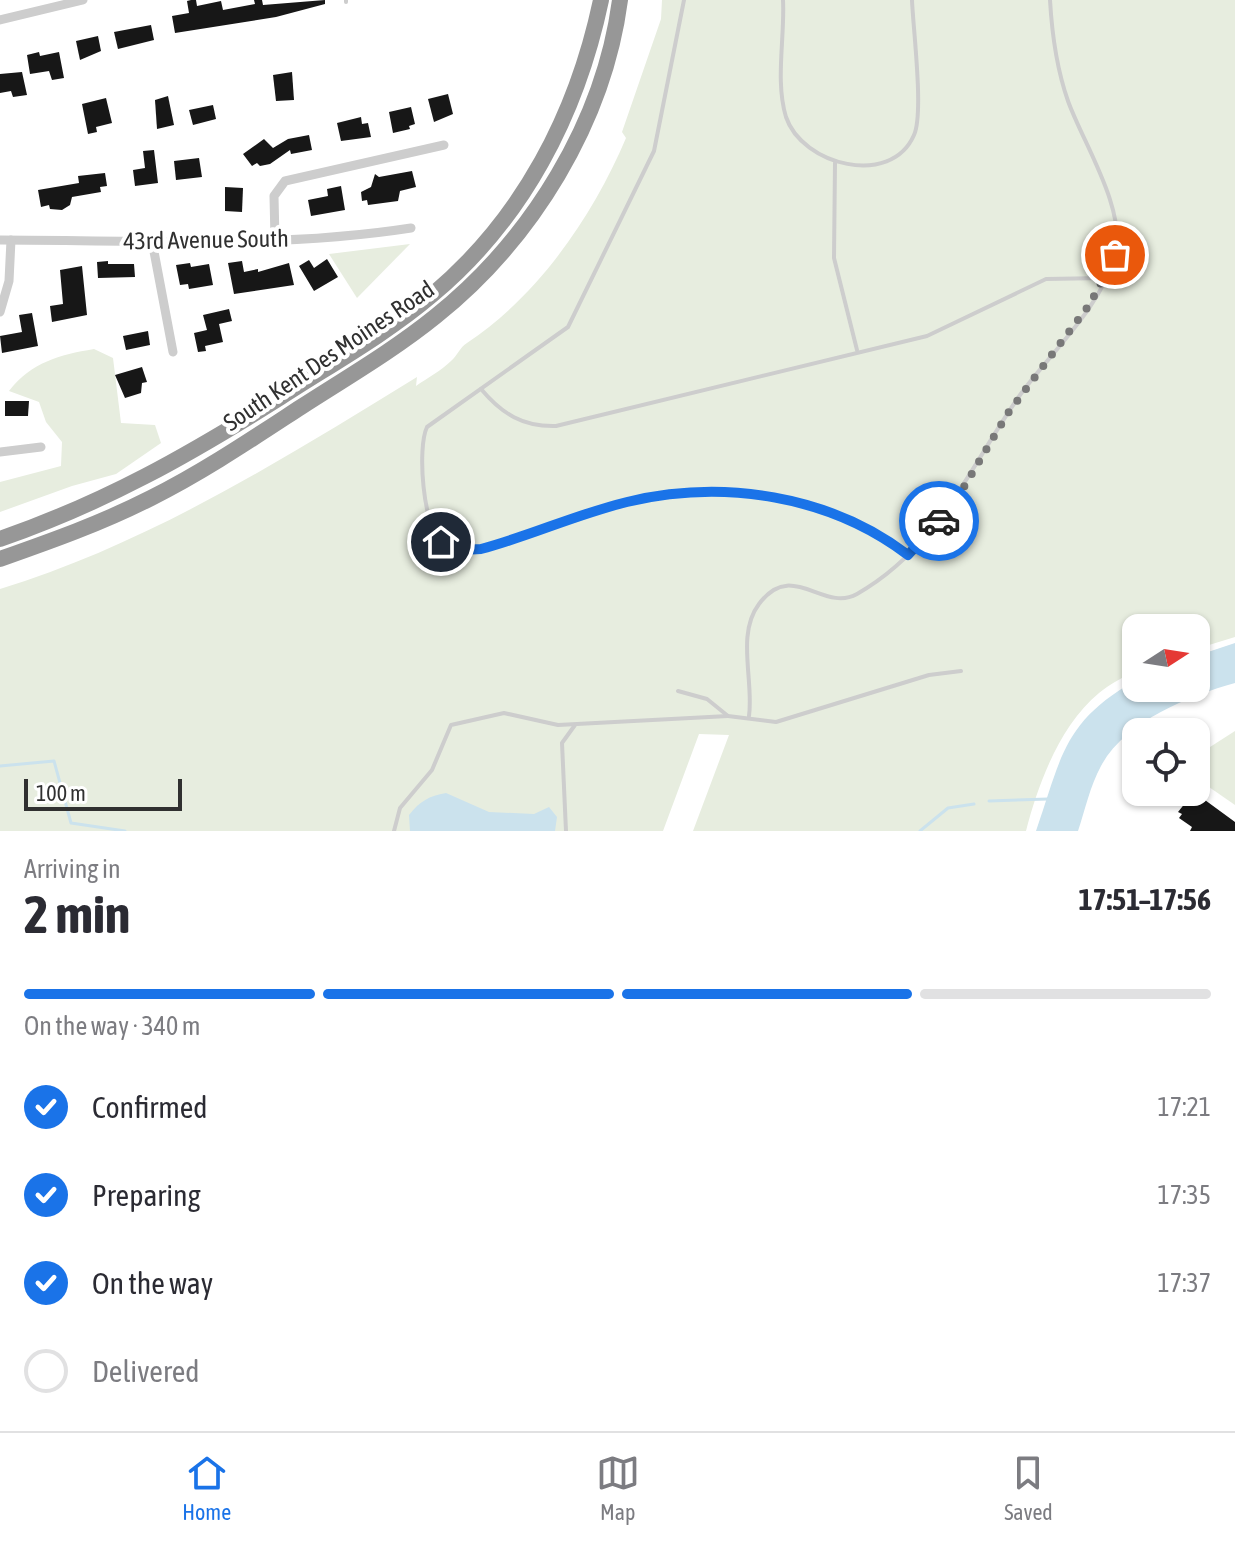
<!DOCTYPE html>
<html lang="en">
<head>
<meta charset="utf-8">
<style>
  :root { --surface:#fff; --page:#f2f2f3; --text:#2b2b33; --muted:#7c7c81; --line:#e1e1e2; --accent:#1a73e8 }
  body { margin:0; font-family:"Asap Condensed",sans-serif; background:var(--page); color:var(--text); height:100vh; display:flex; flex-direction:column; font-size:30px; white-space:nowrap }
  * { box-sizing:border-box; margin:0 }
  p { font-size:26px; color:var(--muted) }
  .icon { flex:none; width:44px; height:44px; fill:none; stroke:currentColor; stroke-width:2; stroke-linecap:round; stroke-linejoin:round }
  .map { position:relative; height:831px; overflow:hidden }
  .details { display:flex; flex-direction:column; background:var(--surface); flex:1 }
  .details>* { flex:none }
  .needle { width:52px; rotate:78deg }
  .controls { position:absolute; left:1122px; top:614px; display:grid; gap:16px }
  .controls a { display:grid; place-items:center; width:88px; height:88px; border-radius:16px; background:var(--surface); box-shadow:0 2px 6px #0004; font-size:40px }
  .scale { position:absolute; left:24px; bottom:20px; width:158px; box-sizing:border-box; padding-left:8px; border:4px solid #303030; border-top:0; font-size:22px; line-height:28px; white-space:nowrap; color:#303030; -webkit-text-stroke:6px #fff; paint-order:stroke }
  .pin { position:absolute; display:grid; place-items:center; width:68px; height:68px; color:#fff; margin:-34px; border:4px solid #fff; border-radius:50%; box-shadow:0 2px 8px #0007 }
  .courier { position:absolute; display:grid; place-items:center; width:80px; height:80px; margin:-40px; border:6px solid #1a73e8; border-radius:50%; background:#fff; color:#222; box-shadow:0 2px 10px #0007 }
  .summary em { font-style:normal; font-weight:700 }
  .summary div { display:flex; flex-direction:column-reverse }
  .summary { display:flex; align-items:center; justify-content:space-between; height:136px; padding:0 24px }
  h1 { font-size:52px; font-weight:700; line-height:60px }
  .bar { display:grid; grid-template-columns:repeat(4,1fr); gap:12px 8px; align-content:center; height:96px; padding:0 24px }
  .bar i { height:10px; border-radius:6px; background:var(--line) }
  .bar .on { background:var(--accent) }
  .bar p { grid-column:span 4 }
  ol { padding:0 24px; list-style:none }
  li { display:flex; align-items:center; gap:24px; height:88px }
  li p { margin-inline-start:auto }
  li .icon { padding:8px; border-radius:50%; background:var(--accent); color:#fff; stroke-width:4 }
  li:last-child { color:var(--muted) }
  li i { width:44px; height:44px; border:4px solid var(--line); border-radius:50% }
  .tab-bar { display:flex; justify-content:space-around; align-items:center; height:112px; border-top:2px solid var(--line); background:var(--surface); font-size:22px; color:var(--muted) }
  .tab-bar a { display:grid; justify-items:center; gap:4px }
  .tab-bar .on { color:var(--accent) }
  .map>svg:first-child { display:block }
  .green { fill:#e7eddf }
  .water { fill:#cbe2ed }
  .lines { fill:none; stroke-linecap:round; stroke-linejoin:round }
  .stream { stroke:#cbe2ed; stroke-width:3 }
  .building { fill:#171717 }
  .lane { stroke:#cdcdcd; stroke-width:4 }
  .street { stroke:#cdcdcd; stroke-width:9 }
  .highway { stroke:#979797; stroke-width:16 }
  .done { stroke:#787878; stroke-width:8; stroke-dasharray:0 14.4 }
  .route { stroke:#1a73e8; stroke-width:10 }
  .labels { text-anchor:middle; stroke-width:8; stroke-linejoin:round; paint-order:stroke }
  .street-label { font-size:24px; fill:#303030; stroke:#fff }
</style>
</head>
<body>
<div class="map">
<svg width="1235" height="831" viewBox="0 0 1235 831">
  <rect width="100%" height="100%" fill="#fff"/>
  <!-- green -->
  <g class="green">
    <path d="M662,0h573v637l-39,12v-21h-60v42c-12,7 -26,14 -37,23 -39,32 -61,91 -73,138h-333l36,-96 -30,-1 -36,97h-663v-242c150,-46 285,-131 417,-212l-1,9c11,-8 25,-15 35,-25 6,-5 9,-14 16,-18 71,-47 126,-127 159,-205l-4,-6 39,-113z"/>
    <polygon points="410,244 357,298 329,254"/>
    <path d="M94,349l19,9 8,65 34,2 6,18 -45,31 -44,12 -72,26v-30l61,-16 1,-24 -16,-20 -7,-20 -30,-11c23,-29 50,-36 85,-42z"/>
    <polygon points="1235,731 1235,805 1196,778 1196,756"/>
  </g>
  <!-- water -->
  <g class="water">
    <path d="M1235,643v40c-46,13 -110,38 -134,83 -11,20 -16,44 -23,65h-42c26,-75 27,-109 100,-151v8h60v-32z"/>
    <path d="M446,793l43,19 45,2 15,-7 8,10 -2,14h-145l-1,-16c11,-14 20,-19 37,-22z"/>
  </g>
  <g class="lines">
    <!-- stream -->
    <g class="stream">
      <polyline points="0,766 54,761 71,823 125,831"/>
      <polyline points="989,801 1048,799"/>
      <polyline points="920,831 948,808 974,804"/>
    </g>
  </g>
  <!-- building -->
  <g class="building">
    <polygon points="191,0 196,0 197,6 221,1 223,10 255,4 254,0 262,0 263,5 325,0 325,4 276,17 175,33 172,16 189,13 187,1"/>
    <polygon points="151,25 154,40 118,49 114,32"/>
    <polygon points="98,36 101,51 80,60 76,41"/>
    <polygon points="39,52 40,56 59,52 64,78 52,80 49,71 30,74 27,55"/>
    <polygon points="22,72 27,95 13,97 11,91 0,93 0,74"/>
    <polygon points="292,72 294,100 276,101 273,75"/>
    <polygon points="448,94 453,114 434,122 428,99"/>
    <polygon points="168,96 174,125 157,129 155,100"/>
    <polygon points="106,98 112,123 96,127 97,132 88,134 82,104"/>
    <polygon points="213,105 216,119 193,125 189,110"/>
    <polygon points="411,107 415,124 409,126 410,129 393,133 389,112"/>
    <polygon points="361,117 362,124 368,123 371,137 341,141 337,123"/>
    <polygon points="309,135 312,150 291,154 290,150 270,164 260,166 257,163 252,166 243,154 264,139 273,148 288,139"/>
    <polygon points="154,150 158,183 135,186 133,170 145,168 143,151"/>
    <polygon points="199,158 202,177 176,180 174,161"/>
    <polygon points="412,171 416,187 400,191 398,201 368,205 367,200 362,201 361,192 371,187 375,174 379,177"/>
    <polygon points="105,173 107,186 100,187 101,192 72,197 70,205 62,210 50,209 49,205 41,207 38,190 79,183 78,176"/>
    <polygon points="341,186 345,210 311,216 308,200 328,196 327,189"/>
    <polygon points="225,187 243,188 242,212 225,211"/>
    <polygon points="327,259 338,277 314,291 299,266 309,260 314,268"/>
    <polygon points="108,261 108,264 134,264 135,277 98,278 97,262"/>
    <polygon points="242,261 244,272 258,269 258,272 289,263 294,285 234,294 228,263"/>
    <polygon points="190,263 191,267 209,264 213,285 189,289 188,284 180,285 176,265"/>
    <polygon points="82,266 87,315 52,322 50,306 63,304 60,270"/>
    <polygon points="229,309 232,321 219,324 223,342 205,346 206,351 198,352 194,333 207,330 203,315"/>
    <polygon points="32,313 38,346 2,353 0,336 22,332 19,315"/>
    <polygon points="148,331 150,345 126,350 123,336"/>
    <polygon points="142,367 147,382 142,383 141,393 125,398 115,375"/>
    <polygon points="5,401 29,401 28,416 5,416"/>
    <polygon points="1194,792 1235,822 1235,831 1190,831 1192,827 1179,818 1182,814 1178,812"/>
  </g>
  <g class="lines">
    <!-- lane -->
    <g class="lane">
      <polyline points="346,0 346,2"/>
      <path d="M684,0l-30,151 -86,176 -141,100c-10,21 -4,99 14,115 8,7 19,8 29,8 52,-7 102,-33 152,-47 96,-27 207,-8 286,52"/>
      <path d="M783,0c2,37 -8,81 3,117 16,48 105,71 128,18 10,-22 -1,-107 -2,-135"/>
      <polyline points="835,163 834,258 857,350"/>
      <path d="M481,389c21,25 42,38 75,37l371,-90 119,-57 58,-1"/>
      <polyline points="678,691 707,699 728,716 776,722 929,675 961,671"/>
      <path d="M749,716c5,-35 -13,-82 10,-112 33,-45 64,9 98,-10 81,-46 112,-126 163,-199 31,-43 81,-87 95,-140 12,-45 -32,-112 -47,-154 -12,-34 -16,-66 -18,-101"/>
      <polyline points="394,831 400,808 432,770 451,725 504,713 558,725 728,716"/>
      <polyline points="566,831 562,743 575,725"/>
    </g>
    <!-- street -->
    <g class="street">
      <polyline points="0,20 83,0"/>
      <path d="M0,240c137,0 276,9 411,-12"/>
      <polyline points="275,240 274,196 285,181 444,145"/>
      <polyline points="152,241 173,352"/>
      <polyline points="0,312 9,281 11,240"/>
      <polyline points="0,452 41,447"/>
    </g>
    <!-- highway -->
    <g class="highway">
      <path d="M0,539c106,-37 187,-83 281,-142 51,-33 105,-63 151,-102 91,-76 145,-181 169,-295"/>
      <path d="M0,559c51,-18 102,-36 151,-61 52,-26 101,-59 150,-91 45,-29 93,-57 135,-91 96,-77 168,-194 184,-316"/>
    </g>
  </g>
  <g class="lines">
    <!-- done -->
    <polyline class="done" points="939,521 952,507 1008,413 1090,304 1115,255"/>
    <!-- route -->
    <path class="route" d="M441,542l21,8 19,-1c49,-13 96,-35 146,-47 96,-23 202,-7 281,53l31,-34"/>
  </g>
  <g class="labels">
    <!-- street labels -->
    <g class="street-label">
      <text transform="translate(206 240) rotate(-1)" y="8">43rd Avenue South</text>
      <text transform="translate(329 356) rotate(-34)" y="8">South Kent Des Moines Road</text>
    </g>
  </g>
</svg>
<div class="controls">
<a><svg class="needle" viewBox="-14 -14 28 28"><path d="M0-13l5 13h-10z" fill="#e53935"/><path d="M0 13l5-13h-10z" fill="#7c7c81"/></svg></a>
<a><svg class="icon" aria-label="locate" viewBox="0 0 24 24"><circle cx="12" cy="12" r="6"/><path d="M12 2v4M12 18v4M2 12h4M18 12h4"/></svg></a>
</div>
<div class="scale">100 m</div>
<div class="pin" style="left:1115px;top:255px;background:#ea580c"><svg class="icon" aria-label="bag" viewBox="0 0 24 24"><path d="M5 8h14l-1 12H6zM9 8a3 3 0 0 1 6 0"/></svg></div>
<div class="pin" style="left:441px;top:542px;background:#1f2937"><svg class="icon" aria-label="home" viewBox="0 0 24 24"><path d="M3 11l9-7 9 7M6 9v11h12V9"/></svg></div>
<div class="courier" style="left:939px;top:521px"><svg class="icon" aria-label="car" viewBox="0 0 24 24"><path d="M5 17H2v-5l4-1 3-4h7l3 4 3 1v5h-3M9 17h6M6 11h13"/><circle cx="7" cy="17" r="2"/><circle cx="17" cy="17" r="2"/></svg></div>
</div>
<section class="details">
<div class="summary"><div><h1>2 min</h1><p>Arriving in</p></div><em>17:51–17:56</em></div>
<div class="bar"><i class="on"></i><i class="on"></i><i class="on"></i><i></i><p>On the way · 340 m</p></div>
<ol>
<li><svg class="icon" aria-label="check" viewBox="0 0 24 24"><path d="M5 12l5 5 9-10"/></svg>Confirmed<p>17:21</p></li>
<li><svg class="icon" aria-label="check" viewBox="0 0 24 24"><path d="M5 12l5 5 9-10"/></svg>Preparing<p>17:35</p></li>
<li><svg class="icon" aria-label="check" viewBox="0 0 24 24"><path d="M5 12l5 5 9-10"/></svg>On the way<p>17:37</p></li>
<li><i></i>Delivered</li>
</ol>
</section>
<nav class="tab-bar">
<a class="on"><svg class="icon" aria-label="home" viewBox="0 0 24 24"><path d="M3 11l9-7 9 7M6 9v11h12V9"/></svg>Home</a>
<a><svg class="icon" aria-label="map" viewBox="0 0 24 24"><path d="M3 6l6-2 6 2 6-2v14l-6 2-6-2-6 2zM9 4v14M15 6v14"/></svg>Map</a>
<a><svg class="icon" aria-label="saved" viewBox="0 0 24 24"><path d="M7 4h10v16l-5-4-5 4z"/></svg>Saved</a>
</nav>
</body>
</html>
